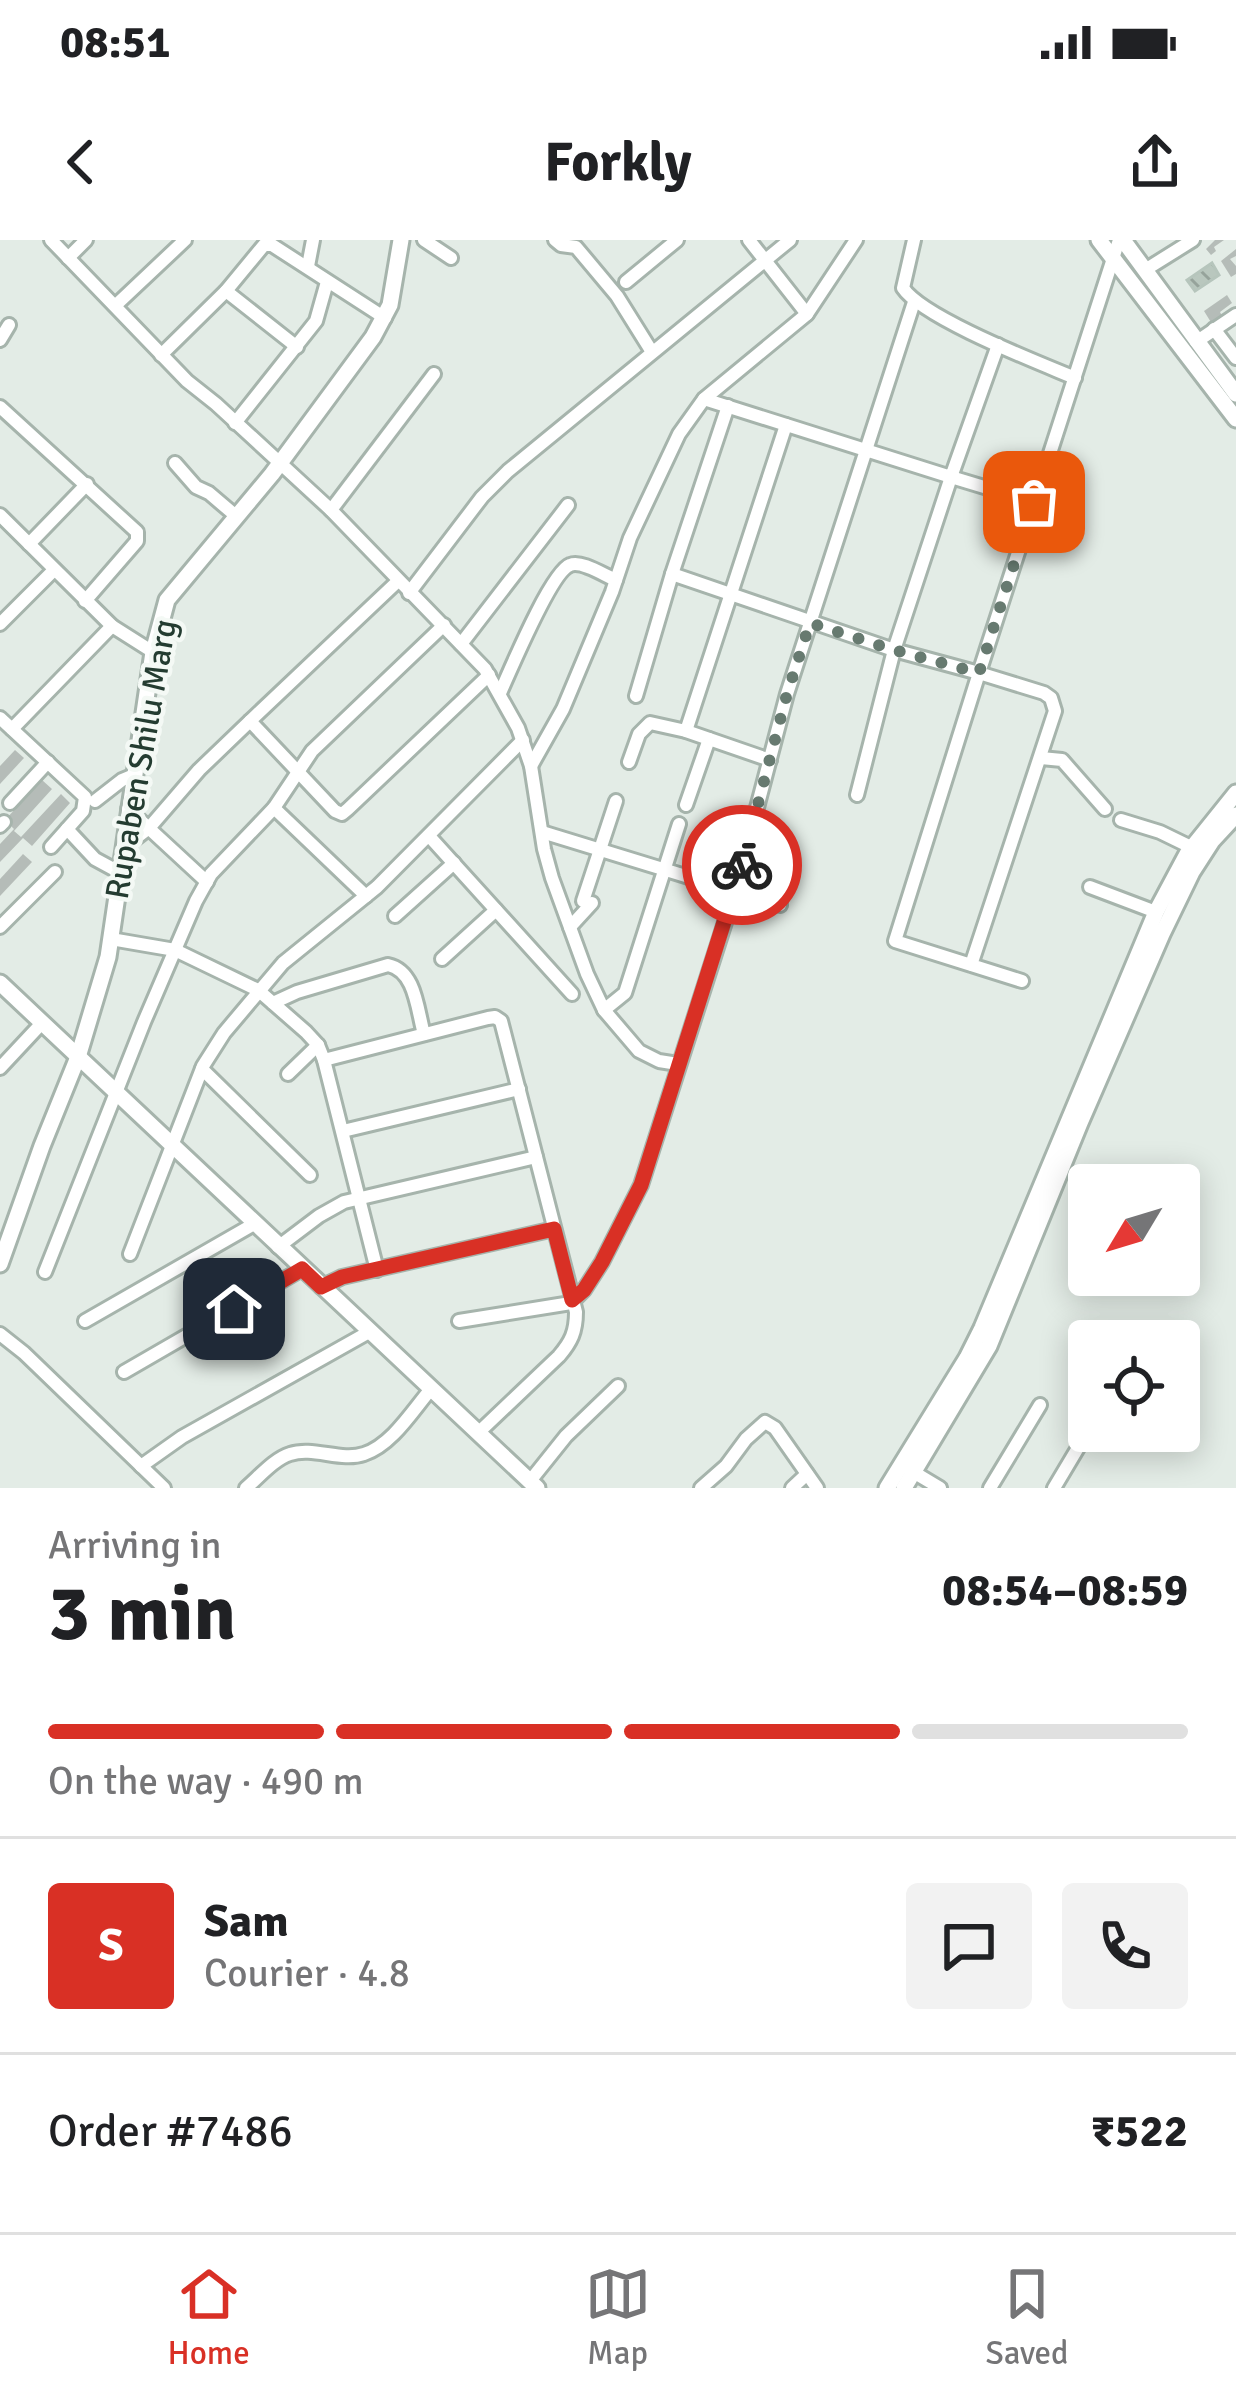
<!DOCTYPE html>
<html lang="en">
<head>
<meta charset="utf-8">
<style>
  :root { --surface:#fff; --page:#f2f2f2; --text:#202124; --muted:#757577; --line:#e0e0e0; --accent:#d93025 }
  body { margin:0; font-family:Signika,sans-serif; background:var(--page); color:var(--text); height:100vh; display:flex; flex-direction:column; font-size:45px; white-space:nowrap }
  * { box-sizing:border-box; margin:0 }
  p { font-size:39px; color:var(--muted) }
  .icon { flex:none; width:66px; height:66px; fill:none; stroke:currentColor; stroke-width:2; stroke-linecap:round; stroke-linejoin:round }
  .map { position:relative; height:1248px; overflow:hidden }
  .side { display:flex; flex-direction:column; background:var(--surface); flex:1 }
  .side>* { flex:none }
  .needle { width:78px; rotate:232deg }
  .buttons { position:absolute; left:1068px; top:924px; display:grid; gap:24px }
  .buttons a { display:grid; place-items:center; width:132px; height:132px; border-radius:12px; background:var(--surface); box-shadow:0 6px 30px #0003; font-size:60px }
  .pin { position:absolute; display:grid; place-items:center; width:102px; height:102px; color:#fff; margin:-51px; border-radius:24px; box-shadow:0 6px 18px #0006 }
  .courier { position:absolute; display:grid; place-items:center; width:120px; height:120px; margin:-60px; border:9px solid #d93025; border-radius:50%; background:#fff; color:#222; box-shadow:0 3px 15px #0007 }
  .summary em { font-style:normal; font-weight:700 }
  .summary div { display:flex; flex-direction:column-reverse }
  .summary { display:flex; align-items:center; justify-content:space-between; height:204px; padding:0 48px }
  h1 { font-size:78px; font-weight:700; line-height:90px }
  .bar { display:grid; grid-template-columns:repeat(4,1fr); gap:18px 12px; align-content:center; height:144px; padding:0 48px }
  .bar i { height:15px; border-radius:9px; background:var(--line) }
  .bar .selected { background:var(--accent) }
  .bar p { grid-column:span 4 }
  .line { display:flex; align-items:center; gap:30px; padding:0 48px; border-top:3px solid var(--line) }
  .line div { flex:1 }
  .round { display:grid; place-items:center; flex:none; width:126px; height:126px; border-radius:12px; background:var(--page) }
  .status { display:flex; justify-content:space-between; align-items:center; height:84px; padding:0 60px; background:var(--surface); direction:ltr }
  .status svg { height:33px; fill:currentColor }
  header { display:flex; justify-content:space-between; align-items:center; height:156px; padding:0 48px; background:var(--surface); font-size:54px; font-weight:700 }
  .dock { display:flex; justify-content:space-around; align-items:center; height:168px; border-top:3px solid var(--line); background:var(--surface); font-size:33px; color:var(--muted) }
  .dock a { display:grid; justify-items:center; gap:6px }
  .dock .selected { color:var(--accent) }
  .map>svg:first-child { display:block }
  .shadow { fill:#0003 }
  .building { fill:url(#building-back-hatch); stroke:#b6c5bc; stroke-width:3 }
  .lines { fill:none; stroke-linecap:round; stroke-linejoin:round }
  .minor-casing { stroke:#a6b4ac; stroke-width:18 }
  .tertiary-casing { stroke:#a6b4ac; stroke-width:21 }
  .minor { stroke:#fff; stroke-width:12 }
  .tertiary { stroke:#fff; stroke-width:15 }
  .done { stroke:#677a70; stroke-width:12; stroke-dasharray:0 21.6 }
  .route { stroke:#d93025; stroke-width:15 }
  .labels { text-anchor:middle; stroke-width:9; stroke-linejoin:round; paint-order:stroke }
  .street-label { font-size:33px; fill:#243c31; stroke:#f4f9f5 }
</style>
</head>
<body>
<div class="status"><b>08:51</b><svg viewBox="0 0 49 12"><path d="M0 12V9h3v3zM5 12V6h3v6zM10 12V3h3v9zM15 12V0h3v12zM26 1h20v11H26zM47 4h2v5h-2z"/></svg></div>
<header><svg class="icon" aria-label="back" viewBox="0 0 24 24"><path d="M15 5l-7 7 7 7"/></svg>Forkly<svg class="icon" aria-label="share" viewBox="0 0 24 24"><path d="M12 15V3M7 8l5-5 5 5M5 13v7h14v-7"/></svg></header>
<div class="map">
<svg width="1236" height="1248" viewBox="0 0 1236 1248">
  <defs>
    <pattern id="building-back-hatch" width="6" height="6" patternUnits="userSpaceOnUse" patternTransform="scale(3)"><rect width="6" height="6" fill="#b9c7be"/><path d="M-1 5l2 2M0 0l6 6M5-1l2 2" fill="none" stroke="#96a39b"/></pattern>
  </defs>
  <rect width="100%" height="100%" fill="#e3ece6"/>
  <!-- shadow -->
  <g class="shadow">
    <polygon points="1215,0 1224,0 1214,7 1216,11 1211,15 1206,9"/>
    <polygon points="1236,9 1236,16 1230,19 1236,26 1236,34 1231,37 1221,21"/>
    <polygon points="1227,55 1232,63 1220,72 1222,76 1212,84 1204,71"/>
    <polygon points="15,510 24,518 0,544 0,526"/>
    <polygon points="42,540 52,549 14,591 21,597 61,554 70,563 32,606 23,598 0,622 0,604 14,589 5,580"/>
    <polygon points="23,614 32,622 0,656 0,639"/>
  </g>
  <!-- building -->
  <polygon class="building" points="1212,23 1219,35 1195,51 1187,40"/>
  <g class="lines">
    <!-- minor casing -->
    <g class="minor-casing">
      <g id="minor">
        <polyline points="51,0 187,141 216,164 331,270 485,429 518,488 531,526 544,609 552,638 587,734 604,770 639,811 659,821 678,824"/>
        <polyline points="424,0 451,18"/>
        <polyline points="555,0 561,5 576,7 617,56 652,112"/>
        <polyline points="749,0 807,74"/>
        <path d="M914,0l-11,48c20,30 134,74 172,90"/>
        <polyline points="68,18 86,0"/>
        <polyline points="308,26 313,0"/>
        <polyline points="1145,30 1193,0"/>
        <polyline points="626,42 677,0"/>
        <polyline points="226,51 297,107"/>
        <polyline points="116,65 185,0"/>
        <polyline points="1214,89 1236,118"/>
        <polyline points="0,100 9,85"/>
        <polyline points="1196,102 1236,75"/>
        <polyline points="161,115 226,51 264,5 272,5 385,78"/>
        <polyline points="704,159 951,237 998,105"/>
        <polyline points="0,167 137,292 137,301 85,361"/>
        <polyline points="235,183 316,81 327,42"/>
        <polyline points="175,223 196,247 209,253 236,276"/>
        <polyline points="331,270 434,134"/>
        <polyline points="0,275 112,386 153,412"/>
        <polyline points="29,304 87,244"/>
        <polyline points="672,334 894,410 979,433 1119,0"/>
        <polyline points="398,341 250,481 335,571 342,574 348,569 489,435"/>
        <polyline points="409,353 482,257 508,231 790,0"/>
        <polyline points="0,384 54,330"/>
        <polyline points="461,404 568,265"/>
        <path d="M500,453c10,-22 51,-121 70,-128 12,-5 35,11 46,15"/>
        <polyline points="636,456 672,334 728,166"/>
        <polyline points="0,478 85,557 83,571 51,607"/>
        <polyline points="12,489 112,386"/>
        <polyline points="686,491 786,185"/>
        <polyline points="1041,518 1062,520 1105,569"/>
        <polyline points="629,522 639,494 650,483 686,491 770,520"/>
        <polyline points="531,526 563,469 612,352 630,298 679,194 704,159 807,74 856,0"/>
        <polyline points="857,555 894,410 951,237 1034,262"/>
        <polyline points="95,561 122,540 134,535"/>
        <polyline points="10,563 48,522"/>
        <polyline points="686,565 709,499"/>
        <polyline points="274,568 366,656"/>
        <polyline points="128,569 207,642"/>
        <polyline points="1121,580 1160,592 1197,610"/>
        <polyline points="0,586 4,582"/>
        <polyline points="67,589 95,619 119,632"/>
        <polyline points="542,592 780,665"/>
        <polyline points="429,596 572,754"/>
        <polyline points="123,608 149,588 199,530 250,481"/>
        <polyline points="1090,647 1156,672"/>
        <polyline points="583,661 616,561"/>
        <polyline points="395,676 454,623"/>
        <polyline points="0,687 55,632"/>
        <polyline points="570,687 592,663"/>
        <polyline points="111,699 175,710 258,750 306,792 318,805 324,820 377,1030"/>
        <polyline points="442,719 496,670"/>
        <polyline points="971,725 1055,471 1051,458 1044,453 979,433 895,701 1022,741"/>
        <path d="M273,763l24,-11 91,-27c28,6 29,45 36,69"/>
        <polyline points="604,770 625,753 679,584"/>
        <path d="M324,820l164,-42 7,-1 6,4 75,291c0,20 -5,30 -17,44l-81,77"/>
        <polyline points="0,828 42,783"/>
        <polyline points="202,829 310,935"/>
        <polyline points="288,834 318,805"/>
        <polyline points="343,891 519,849"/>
        <polyline points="278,1007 319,976 344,962 536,917"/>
        <polyline points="130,1014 203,826 224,793 283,723 377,647 523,500"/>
        <polyline points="45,1032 144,782 196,661 211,634 274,568 312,511 444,385"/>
        <polyline points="321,1047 342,1037 554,989"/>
        <polyline points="85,1081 254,984"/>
        <polyline points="459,1081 571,1063 584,1050 602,1022 641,945 735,651 787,454 914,62"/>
        <polyline points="0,1094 24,1113 164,1248"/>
        <polyline points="124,1132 302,1029"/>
        <polyline points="141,1226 182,1197 369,1092"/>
        <polyline points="910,1230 940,1248"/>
        <polyline points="530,1241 566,1196 618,1146"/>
        <path d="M246,1248c13,-11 28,-29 44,-34 23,-8 51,8 74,0 28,-9 49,-44 67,-65"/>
        <polyline points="701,1248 726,1226 746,1199 765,1182 775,1188 817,1248"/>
        <polyline points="792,1248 807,1234"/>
        <polyline points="990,1248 1040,1165"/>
        <polyline points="1054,1248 1088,1191"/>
      </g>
    </g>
    <!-- tertiary casing -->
    <g class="tertiary-casing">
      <g id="tertiary">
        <polyline points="1099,0 1236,179"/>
        <polyline points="1123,0 1236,154"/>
        <polyline points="0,743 537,1248"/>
        <polyline points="0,1024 42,906 78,817 108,717 153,412 167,360 272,234 373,97 390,65 401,0"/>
        <polyline points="887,1248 967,1118 982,1088 1156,672 1187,614 1236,553"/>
        <polyline points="904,1248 989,1106 1080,883 1162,694 1192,632 1212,601 1236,575"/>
      </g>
    </g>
    <!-- minor -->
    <use href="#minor" class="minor"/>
    <!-- tertiary -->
    <use href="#tertiary" class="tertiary"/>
  </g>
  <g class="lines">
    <!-- done -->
    <polyline class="done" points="742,625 787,454 810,383 894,410 979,433 1034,262"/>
    <!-- route -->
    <polyline class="route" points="234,1069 302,1029 321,1047 342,1037 554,989 572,1060 584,1050 602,1022 641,945 742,625"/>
  </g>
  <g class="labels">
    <!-- street labels -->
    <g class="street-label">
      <text transform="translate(140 519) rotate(-80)" y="12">Rupaben Shilu Marg</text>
    </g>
  </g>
</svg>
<div class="buttons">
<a><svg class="needle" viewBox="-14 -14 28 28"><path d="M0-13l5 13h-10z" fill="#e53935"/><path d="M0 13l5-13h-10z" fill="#757577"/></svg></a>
<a><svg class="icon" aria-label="locate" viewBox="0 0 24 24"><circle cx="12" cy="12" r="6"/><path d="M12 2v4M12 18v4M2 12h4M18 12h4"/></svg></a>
</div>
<div class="pin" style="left:1034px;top:262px;background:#ea580c"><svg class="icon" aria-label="bag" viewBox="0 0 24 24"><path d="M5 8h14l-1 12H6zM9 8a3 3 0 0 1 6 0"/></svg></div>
<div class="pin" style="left:234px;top:1069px;background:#1f2937"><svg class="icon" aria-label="home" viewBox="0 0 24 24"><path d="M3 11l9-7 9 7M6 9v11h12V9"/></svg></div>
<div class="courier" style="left:742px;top:625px"><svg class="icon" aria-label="bike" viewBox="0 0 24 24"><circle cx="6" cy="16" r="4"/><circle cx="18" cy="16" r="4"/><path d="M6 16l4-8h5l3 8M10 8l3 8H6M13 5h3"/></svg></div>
</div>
<section class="side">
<div class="summary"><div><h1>3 min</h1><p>Arriving in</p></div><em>08:54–08:59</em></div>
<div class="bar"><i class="selected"></i><i class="selected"></i><i class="selected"></i><i></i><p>On the way · 490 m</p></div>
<div class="line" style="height:216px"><b class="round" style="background:var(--accent);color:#fff">S</b><div><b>Sam</b><p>Courier · 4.8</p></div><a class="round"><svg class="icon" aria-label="chat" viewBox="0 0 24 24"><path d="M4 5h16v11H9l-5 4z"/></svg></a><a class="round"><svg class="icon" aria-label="phone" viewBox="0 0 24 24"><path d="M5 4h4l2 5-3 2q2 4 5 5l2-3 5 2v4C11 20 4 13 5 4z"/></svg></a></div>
<div class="line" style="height:156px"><div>Order #7486</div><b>₹522</b></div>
</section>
<nav class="dock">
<a class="selected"><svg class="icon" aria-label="home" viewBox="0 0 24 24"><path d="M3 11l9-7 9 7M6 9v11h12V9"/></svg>Home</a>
<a><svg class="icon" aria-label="map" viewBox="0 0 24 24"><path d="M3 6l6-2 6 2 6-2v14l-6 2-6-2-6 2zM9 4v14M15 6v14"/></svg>Map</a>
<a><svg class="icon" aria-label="saved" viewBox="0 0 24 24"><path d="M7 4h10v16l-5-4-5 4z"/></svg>Saved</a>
</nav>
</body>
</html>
